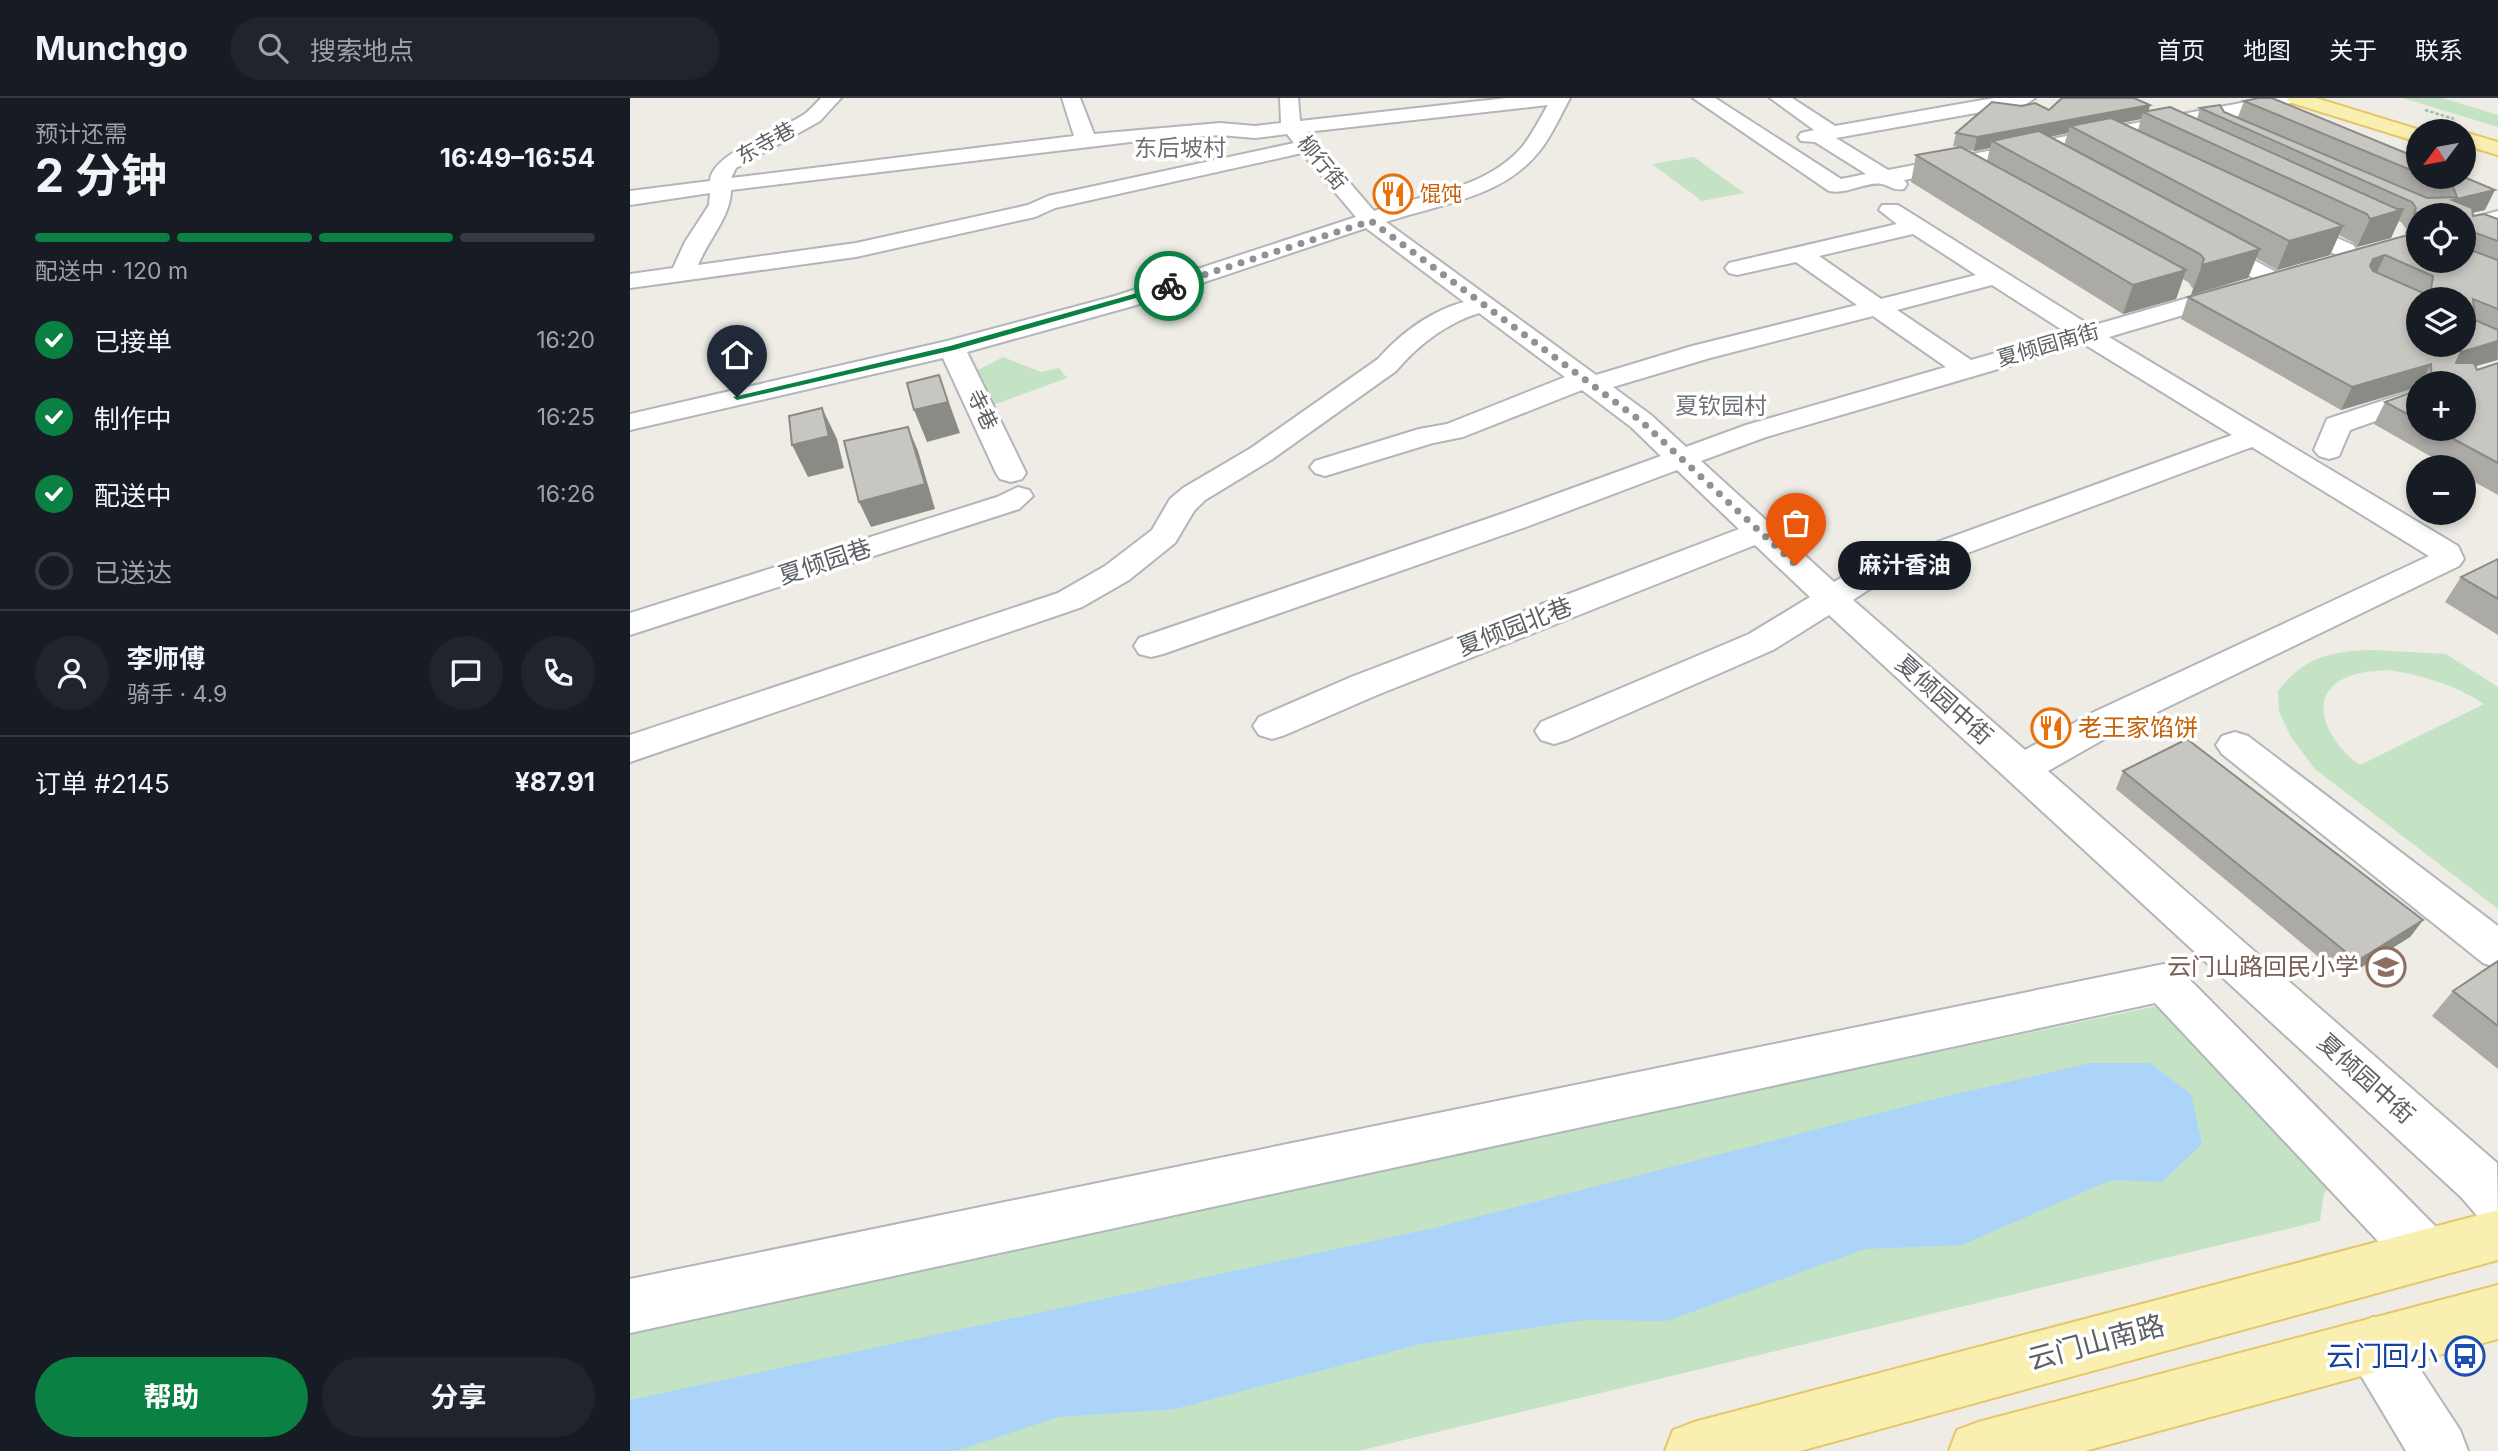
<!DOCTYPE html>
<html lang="zh">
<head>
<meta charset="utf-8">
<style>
  :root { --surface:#171b24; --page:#20242c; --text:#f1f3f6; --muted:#9ea1a6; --line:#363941; --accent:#0b8043 }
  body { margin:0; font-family:Inter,"Noto Sans SC",sans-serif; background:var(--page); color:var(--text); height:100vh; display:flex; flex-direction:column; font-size:26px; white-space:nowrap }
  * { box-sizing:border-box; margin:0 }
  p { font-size:23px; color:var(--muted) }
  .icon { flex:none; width:38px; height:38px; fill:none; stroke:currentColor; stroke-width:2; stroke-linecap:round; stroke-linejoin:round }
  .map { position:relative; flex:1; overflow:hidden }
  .side { display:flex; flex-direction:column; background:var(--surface); width:630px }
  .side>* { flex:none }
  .needle { width:46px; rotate:238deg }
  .buttons { position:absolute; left:1776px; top:21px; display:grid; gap:14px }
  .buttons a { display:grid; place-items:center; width:70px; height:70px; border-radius:50%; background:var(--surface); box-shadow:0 4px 10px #0003; font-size:35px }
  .pin { position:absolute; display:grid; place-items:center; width:60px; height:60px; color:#fff; margin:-72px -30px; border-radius:50% 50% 50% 0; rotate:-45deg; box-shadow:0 0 7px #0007 }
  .pin .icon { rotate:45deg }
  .courier { position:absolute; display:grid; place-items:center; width:70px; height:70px; margin:-35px; border:5px solid #0b8043; border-radius:50%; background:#fff; color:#222; box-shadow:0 2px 9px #0007 }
  .bubble { position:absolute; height:49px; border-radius:24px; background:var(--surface); box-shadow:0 4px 10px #0003; font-size:23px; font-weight:700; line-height:49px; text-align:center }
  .summary em { font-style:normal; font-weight:700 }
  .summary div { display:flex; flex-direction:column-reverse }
  .summary { display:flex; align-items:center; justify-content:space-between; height:119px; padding:0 35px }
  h1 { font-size:46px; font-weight:700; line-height:52px }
  .bar { display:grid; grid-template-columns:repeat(4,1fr); gap:10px 7px; align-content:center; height:84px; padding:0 35px }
  .bar i { height:9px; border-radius:5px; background:var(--line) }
  .bar .active { background:var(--accent) }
  .bar p { grid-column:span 4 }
  .line { display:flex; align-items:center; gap:18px; padding:0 35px; border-top:2px solid var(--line) }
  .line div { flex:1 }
  .round { display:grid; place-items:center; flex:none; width:74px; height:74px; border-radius:37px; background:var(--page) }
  ol { padding:0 35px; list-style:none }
  li { display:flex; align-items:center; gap:21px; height:77px }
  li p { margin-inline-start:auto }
  li .icon { padding:7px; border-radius:50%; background:var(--accent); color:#fff; stroke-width:4 }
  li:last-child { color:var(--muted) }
  li i { width:38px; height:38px; border:4px solid var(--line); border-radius:50% }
  .action { display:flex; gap:14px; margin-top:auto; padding:14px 35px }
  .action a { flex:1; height:80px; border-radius:42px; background:var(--accent); color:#fff; font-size:28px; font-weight:700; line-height:80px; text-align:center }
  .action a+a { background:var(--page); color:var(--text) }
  header { display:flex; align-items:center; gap:42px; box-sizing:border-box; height:98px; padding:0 35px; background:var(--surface); border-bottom:2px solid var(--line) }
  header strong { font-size:33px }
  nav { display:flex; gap:38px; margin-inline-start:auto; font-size:24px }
  .search { width:490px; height:63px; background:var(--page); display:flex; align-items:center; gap:18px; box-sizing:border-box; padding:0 24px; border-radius:38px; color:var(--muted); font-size:26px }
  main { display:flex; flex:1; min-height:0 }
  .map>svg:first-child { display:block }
  .green { fill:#c4e3c5; fill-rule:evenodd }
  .water { fill:#acd4f8 }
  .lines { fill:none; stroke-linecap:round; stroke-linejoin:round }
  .minor-casing { stroke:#b2b5b9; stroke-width:4 }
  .major-casing { stroke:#e6c767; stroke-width:4 }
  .path { stroke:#9cc1a8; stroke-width:2.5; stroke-dasharray:3.5 2; stroke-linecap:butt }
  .minor { fill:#fff; fill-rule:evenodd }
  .major { fill:#f8efb0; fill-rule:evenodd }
  .wall { fill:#abaaa5; fill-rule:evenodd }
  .shaded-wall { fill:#8b8b86 }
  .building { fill:#c7c6c0; stroke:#8b8b86; stroke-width:2; fill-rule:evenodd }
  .route { fill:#0b8043 }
  .done { stroke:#909191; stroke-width:7; stroke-dasharray:0 12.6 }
  .labels { text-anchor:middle; stroke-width:7; stroke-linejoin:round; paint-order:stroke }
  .far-street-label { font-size:21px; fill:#5d6064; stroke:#fff }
  .far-food-label { font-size:21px; fill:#c56008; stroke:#fff; text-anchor:start }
  .far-quarter-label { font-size:23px; fill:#6e7276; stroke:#fff }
  .street-label { font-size:24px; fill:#5d6064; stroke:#fff }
  .food-label { font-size:24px; fill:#c56008; stroke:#fff; text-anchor:start }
  .education-label { font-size:24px; fill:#785e54; stroke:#fff; text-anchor:end }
  .near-street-label { font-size:28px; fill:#5d6064; stroke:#fff }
  .near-transit-label { font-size:28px; fill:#164399; stroke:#fff; text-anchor:end }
</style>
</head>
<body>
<header>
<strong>Munchgo</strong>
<div class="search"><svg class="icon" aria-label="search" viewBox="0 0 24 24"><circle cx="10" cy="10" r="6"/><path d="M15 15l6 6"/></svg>搜索地点</div>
<nav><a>首页</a><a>地图</a><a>关于</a><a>联系</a></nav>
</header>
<main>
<section class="side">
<div class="summary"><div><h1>2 分钟</h1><p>预计还需</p></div><em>16:49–16:54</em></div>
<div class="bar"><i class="active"></i><i class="active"></i><i class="active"></i><i></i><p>配送中 · 120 m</p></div>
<ol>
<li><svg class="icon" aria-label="check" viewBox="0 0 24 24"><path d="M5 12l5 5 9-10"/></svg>已接单<p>16:20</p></li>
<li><svg class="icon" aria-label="check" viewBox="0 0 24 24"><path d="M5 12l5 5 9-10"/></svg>制作中<p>16:25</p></li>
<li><svg class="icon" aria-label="check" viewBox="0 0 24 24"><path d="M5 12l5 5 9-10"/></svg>配送中<p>16:26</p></li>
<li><i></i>已送达</li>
</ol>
<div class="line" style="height:126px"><a class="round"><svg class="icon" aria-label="person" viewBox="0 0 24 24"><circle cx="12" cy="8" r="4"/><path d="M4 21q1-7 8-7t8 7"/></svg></a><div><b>李师傅</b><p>骑手 · 4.9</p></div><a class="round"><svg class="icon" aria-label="chat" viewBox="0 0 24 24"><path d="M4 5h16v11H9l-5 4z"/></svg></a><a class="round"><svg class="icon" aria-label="phone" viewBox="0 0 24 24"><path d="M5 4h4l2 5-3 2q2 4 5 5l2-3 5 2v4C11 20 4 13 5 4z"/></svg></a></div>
<div class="line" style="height:91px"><div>订单 #2145</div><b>¥87.91</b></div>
<div class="action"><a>帮助</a><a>分享</a></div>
</section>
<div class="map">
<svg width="1868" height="1353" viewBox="0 0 1868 1353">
  <rect width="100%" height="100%" fill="#eeece5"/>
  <!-- green -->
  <g class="green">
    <polygon points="1773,0 1813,0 1868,17 1868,29"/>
    <polygon points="1064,59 1114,95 1072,103 1022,66"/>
    <polygon points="373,259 411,274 429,270 437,280 355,310 340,276"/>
    <path d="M1743,552l73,4 52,33v222l-183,-140 -24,-32 -12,-25 -1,-21c26,-34 53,-40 95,-41zM1757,572c35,5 67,14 97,34l-124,61c-36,-25 -60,-78 0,-92 8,-2 18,-2 27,-3z"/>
    <polygon points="1536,906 1715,1077 1694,1095 1690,1123 728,1353 0,1353 0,1229"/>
  </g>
  <!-- water -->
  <polygon class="water" points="1460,965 1520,965 1561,996 1572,1046 1532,1084 1481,1082 1332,1147 1235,1151 1037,1223 955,1222 791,1246 545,1311 429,1319 325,1353 0,1353 0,1302 804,1130 1296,1003"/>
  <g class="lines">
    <!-- minor casing -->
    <g class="minor-casing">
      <g id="minor">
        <path d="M191,0h20l-21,23 -84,47 -5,10 343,-42 -12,-38h18l14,36 126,-11 35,3 26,-3 -1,-25h18l2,23 207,-23h63c-10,18 -19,40 -33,56 -37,44 -98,50 -151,68l210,153 96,-29 165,-41 -61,-43 -59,13 -8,-2 -4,-5 4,-5 168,-39 -18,-14 3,-5h16l193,121 135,-39 9,-2 9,2 3,5 -3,5 -135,40 349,209 6,13 -5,7 -339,164 -72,41 449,392 1,63 -18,-7 -19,-22 -632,-582 -56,35 -206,90 -13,4 -13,-4 -6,-9 6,-9 208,-88 61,-37 -55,-52 -378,150 -92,40 -13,4 -13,-4 -6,-9 6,-9 92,-40 388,-148 -62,-59 -151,57 -363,127 -12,3 -12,-3 -5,-8 5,-8 365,-125 157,-57 -30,-29 -49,-37 -119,47 -30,6 -108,33 -10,-3 -5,-6 5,-6 104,-32 28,-5 118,-47 -86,-64c-32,10 -61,32 -83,58l-125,89 -66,40 -11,11 -19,32 -46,37 -47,27 -452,155v-27l428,-142 47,-27 47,-36 18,-31 13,-11 68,-40 127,-89c23,-26 53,-48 86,-57l-98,-74 -233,78 -166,46 59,121 -4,6 -11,3 -11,-3 -4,-6 -53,-115 -313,72v-16l317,-73 168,-45 241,-79 -54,-64 -247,55 -20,9 -179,40 -226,31v-14l43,-6 12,-26 24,-37 1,-12 -80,12v-14l80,-10c1,-28 74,-52 96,-68 5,-4 10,-10 15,-15zM918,7c-8,13 -16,30 -26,42 -36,42 -98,47 -148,64l-68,-79zM657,36l7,9 -246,53 -20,9 -172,38 -158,22c10,-25 33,-49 33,-75l408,-49 81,-6 35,3zM1283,136l63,41 -95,24 -62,-43zM1362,187l75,48 -96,27 -74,-50zM1243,218l73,51 -200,58 -60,22 -35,-32 -38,-28 97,-29zM1454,246l148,91 -388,141 -10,6 -133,-121 65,-24zM1622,349l177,109 -335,156 -69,38 -172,-150 15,-10z"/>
        <path d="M1063,0h22l126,81 25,-5 -51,-32 -14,-1 -3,-4 3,-4 13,-3 -44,-32h22l43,28 159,-28h41l-9,6 -190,34 52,32 379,-72h28l-2,4 -29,9 -360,69 3,4 -3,5c-11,2 -13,-3 -22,-5 -15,-3 -35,11 -53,7z"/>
        <polygon points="1868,113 1868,127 1834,136 1834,122"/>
        <polygon points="1656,117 1723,147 1727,152 1723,157 1707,157 1648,129 1645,124 1648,119"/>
        <polygon points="1576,136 1646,174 1650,179 1646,184 1638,186 1630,184 1568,148 1565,143 1568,138"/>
        <polygon points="1788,291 1788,308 1720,332 1709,358 1699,361 1689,358 1684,352 1697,321"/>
        <polygon points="388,389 399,392 403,398 389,411 0,537 0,515 367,399"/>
        <polygon points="1605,634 1618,638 1868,828 1868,870 1853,865 1592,656 1586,647 1592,638"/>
        <polygon points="1534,866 1550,872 1814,1137 1821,1155 1814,1173 1795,1181 1776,1173 1525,905 0,1235 0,1181"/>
        <polygon points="1743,1219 1762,1228 1830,1332 1838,1353 1776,1353 1724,1266 1715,1247 1724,1228"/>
      </g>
    </g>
    <!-- major casing -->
    <g class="major-casing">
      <g id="major">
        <polygon points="1657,0 1686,0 1793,33 1788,33 1788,44 1659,4"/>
        <polygon points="1834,34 1868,44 1868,57 1834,47"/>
        <polygon points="1868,1112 1868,1162 1170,1353 1035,1353 1043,1332 1064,1324"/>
        <polygon points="1868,1187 1868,1241 1455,1353 1319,1353 1327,1332 1348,1324"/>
      </g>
    </g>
    <!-- path -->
    <polyline class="path" points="1795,12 1824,21"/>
    <!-- minor -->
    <use href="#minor" class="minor"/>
    <!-- major -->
    <use href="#major" class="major"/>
  </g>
  <!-- wall -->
  <g class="wall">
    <path d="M1614,3l174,57v19h46l21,33 -13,3 1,3 25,3v141l-23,6 2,4 21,-7v132l-34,-19v-9h-15l-75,-43 11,-22 33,-12v39h46v-46h-46v4l-77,23 -160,-91 7,-22 230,-65v29l46,-46h-46v16l-13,3 1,-5 -4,-6 -3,-2 -8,17 -34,9 -3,-4 -15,-8 -9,20 -53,15 -21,-12 -8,20 -57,17 2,-6 -4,-6 -6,-4 -7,20 -53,15 -212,-132 5,-27 42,-8 -5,-1 3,-13 93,-23 101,-5 -2,6 49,8 3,-11 24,4 14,5zM1511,21l-3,11 -16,-7zM1438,35l-4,12 -15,-8zM1360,50l-3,13 -21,-12 8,2z"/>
    <polygon points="1868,461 1868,537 1815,504 1831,479"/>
    <polygon points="1493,673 1793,822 1780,839 1714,880 1486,691"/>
    <polygon points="1868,863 1868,971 1802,918 1823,893"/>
  </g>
  <!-- shaded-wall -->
  <g class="shaded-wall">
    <polygon points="1520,7 1518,16 1513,14 1511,21 1449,33 1440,28 1438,35 1394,44 1362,43 1360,50 1344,53 1347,39"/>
    <polygon points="1865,92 1855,112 1833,117 1822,102"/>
    <polygon points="1774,111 1761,140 1727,149 1740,121"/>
    <polygon points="1799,112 1797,117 1788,117 1788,133 1775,136 1784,115"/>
    <polygon points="1713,128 1700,157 1647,172 1659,143"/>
    <polygon points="1842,140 1834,155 1834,141"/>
    <polygon points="1630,151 1618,180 1561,197 1572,167"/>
    <polygon points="1755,157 1745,179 1733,182 1743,161"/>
    <polygon points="1556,172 1546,201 1493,216 1503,187"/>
    <polygon points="1868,243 1867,262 1819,276 1831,254"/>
    <polygon points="1801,266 1791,285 1788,285 1788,289 1711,312 1722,289"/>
    <polygon points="309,277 330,335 297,344 284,312"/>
    <polygon points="192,310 207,341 214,370 178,379 162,347"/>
    <polygon points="278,329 288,353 305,411 241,429 229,404"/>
    <polygon points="1793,822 1780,839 1714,880 1727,863"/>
  </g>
  <!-- building -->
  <g class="building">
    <polygon points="1432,0 1504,0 1520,7 1347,39 1326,35 1362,4 1392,8 1405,5 1419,12"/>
    <polygon points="1629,0 1642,0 1788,60 1788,75 1614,3"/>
    <polygon points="1590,7 1594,14 1797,100 1827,99 1823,89 1797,79 1834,79 1865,92 1822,102 1842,110 1843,118 1854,116 1868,121 1868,143 1843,134 1842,140 1834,141 1834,117 1799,117 1799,112 1784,115 1786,110 1782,104 1570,10"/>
    <polygon points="1540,9 1767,111 1774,111 1740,121 1737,116 1513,14"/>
    <polygon points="1481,20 1713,128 1659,143 1440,28"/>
    <polygon points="1409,33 1630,151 1572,167 1574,161 1570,156 1362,43"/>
    <polygon points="1331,49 1556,172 1503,187 1286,57"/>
    <path d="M1788,134v29h46v-14l1,1 33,12v49l-25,-10 2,21 23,10v11l-37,11 -5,11h18l3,7 21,-7v100l-63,-34h29v-46h-32l-1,-19 -79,23 -164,-90zM1755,157l48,21 -3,20 -57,-25 -3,-5 3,-7zM1788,201h46v46h-46z"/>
    <polygon points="309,277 318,304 284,312 277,285"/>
    <polygon points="1788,292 1788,322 1755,304"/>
    <polygon points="192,310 199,338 162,347 159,318"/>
    <polygon points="278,329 295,386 229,404 214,343"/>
    <polygon points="1868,461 1868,501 1831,479"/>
    <polygon points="1557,641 1793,822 1727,863 1493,673"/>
    <polygon points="1868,863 1868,928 1823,893"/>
  </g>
  <!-- route -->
  <polygon class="route" points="539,186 541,190 324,252 107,302 103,299 320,248"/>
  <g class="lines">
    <!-- done -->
    <polyline class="done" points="539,188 741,123 1011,323 1166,467"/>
  </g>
  <!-- icons -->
  <defs>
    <g id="restaurant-ring" transform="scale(2.0125)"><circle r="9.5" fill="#fff" stroke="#e8710a" stroke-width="1.5"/><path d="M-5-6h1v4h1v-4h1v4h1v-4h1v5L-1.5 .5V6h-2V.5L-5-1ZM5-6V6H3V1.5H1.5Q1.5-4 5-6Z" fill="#e8710a"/></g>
    <g id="school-ring" transform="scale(2.0125)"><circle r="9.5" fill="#fff" stroke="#8d6e63" stroke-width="1.5"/><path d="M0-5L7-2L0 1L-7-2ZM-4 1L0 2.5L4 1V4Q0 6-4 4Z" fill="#8d6e63"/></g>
    <g id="bus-ring" transform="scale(2.0125)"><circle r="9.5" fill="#fff" stroke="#1a4fb4" stroke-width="1.5"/><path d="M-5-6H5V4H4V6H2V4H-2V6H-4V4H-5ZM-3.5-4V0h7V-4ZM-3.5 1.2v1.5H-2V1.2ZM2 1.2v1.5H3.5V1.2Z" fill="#1a4fb4"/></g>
  </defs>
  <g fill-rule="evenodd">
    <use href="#restaurant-ring" x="763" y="96"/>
    <use href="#restaurant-ring" x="1421" y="630"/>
    <use href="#school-ring" x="1756" y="869"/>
    <use href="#bus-ring" x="1835" y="1258"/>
  </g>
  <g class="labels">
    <!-- far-street labels -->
    <g class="far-street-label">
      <text transform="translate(136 45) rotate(-29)" y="7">东寺巷</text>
      <text transform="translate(692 65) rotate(50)" y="7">柳行街</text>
      <text transform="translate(1418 247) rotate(-16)" y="7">夏倾园南街</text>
      <text transform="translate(352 312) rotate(64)" y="7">寺巷</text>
    </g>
    <!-- far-food labels -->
    <g class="far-food-label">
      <text x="790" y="103">馄饨</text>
    </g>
    <!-- far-quarter labels -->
    <g class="far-quarter-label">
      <text x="550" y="58">东后坡村</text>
      <text x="1091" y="316">夏钦园村</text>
    </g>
    <!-- street labels -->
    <g class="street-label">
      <text transform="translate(195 464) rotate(-18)" y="8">夏倾园巷</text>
      <text transform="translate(885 529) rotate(-21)" y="8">夏倾园北巷</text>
      <text transform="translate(1314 602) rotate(42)" y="8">夏倾园中街</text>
      <text transform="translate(1736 981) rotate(42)" y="8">夏倾园中街</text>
    </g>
    <!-- food labels -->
    <g class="food-label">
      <text x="1448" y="638">老王家馅饼</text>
    </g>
    <!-- education labels -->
    <g class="education-label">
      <text x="1729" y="877">云门山路回民小学</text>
    </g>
    <!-- near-street labels -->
    <g class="near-street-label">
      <text transform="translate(1466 1244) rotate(-15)" y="10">云门山南路</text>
    </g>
    <!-- near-transit labels -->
    <g class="near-transit-label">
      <text x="1808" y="1268">云门回小</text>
    </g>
  </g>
</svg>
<div class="buttons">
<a><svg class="needle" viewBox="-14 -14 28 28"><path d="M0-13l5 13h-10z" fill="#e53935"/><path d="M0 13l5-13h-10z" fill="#9ea1a6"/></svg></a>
<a><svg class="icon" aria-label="locate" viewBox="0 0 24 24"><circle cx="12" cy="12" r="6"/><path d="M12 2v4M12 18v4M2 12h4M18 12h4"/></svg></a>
<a><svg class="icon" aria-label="layers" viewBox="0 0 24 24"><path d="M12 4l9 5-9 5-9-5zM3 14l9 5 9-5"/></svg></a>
<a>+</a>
<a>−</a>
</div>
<div class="pin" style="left:1166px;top:467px;background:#ea580c"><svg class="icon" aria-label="bag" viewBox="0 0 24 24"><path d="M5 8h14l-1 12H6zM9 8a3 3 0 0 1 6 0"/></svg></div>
<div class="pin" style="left:107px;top:299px;background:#1f2937"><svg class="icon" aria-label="home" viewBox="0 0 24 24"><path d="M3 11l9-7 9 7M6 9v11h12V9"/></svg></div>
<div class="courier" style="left:539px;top:188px"><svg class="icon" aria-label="bike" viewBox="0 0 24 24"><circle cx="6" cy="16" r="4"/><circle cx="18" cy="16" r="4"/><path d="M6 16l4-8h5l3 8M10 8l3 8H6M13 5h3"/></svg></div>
<div class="bubble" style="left:1208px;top:443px;width:133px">麻汁香油</div>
</div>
</main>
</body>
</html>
